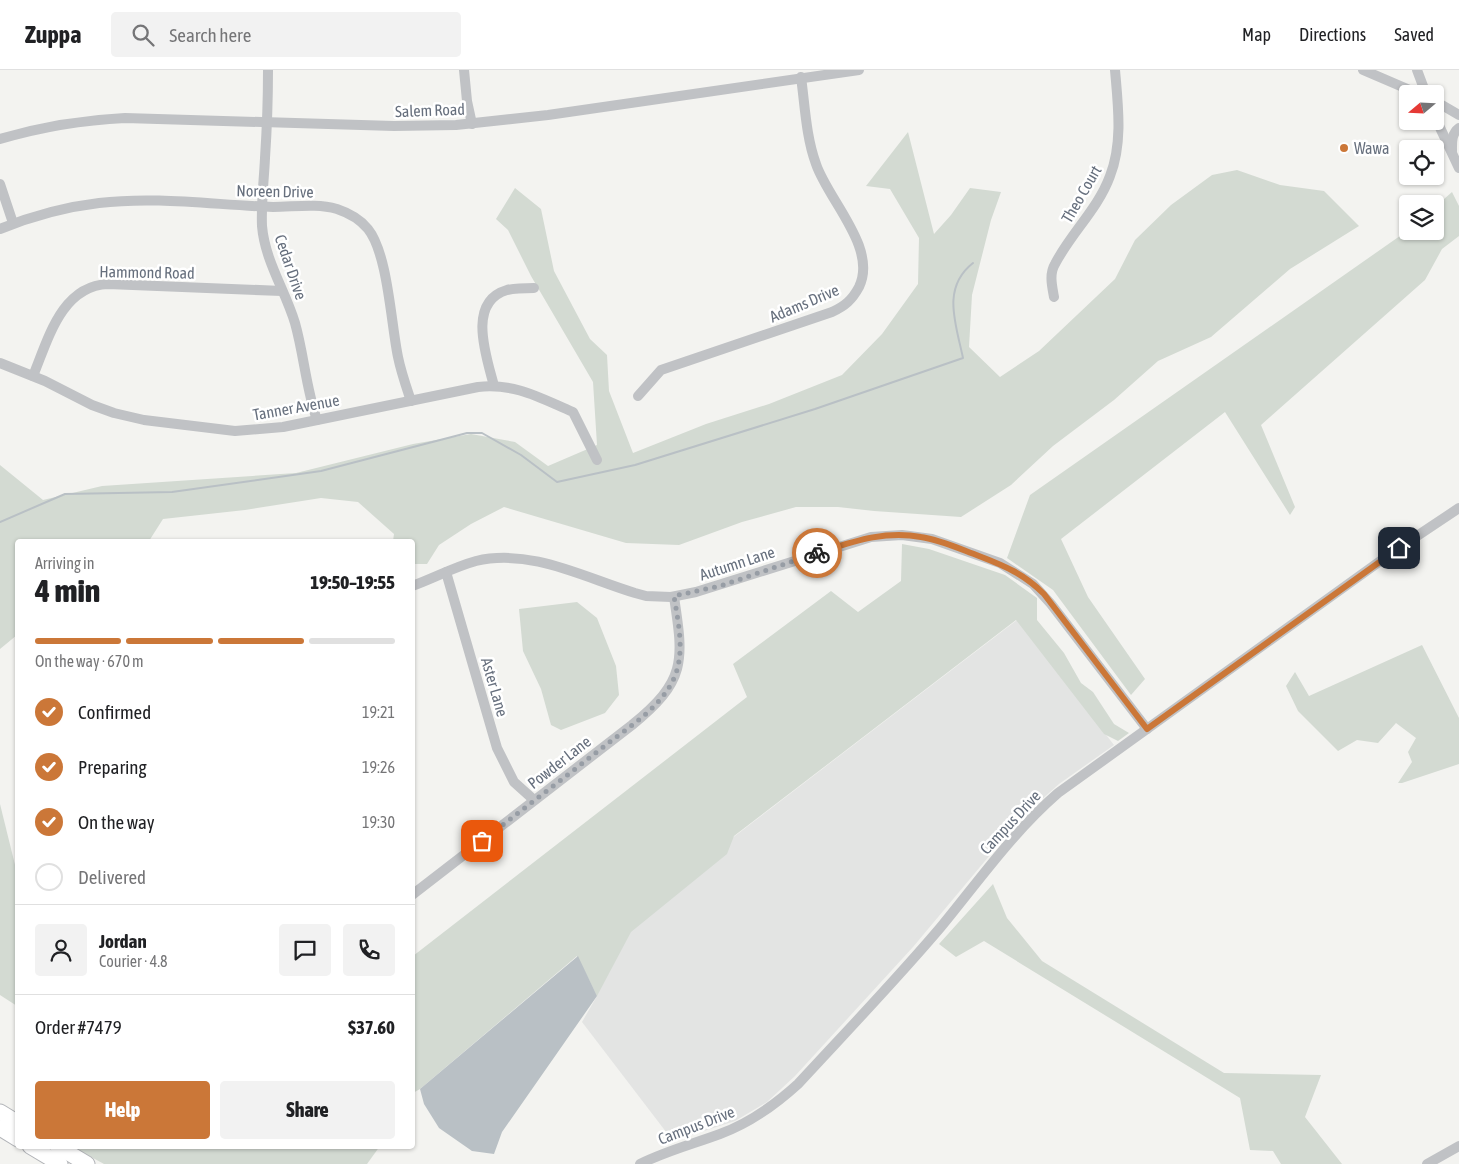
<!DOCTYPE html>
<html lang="en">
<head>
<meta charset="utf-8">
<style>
  :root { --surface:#fff; --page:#f2f2f2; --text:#202124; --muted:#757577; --line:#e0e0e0; --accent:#cb7738 }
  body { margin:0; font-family:"Asap Condensed",sans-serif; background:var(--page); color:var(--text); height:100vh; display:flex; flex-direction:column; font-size:19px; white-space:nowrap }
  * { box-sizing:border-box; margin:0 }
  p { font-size:16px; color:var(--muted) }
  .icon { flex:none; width:28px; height:28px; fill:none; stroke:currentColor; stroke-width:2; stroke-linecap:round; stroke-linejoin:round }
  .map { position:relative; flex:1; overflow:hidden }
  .side { position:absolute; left:15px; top:469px; width:400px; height:610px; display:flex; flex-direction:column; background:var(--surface); border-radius:5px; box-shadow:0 1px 4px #0004 }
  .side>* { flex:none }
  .needle { width:32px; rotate:251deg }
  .tools { position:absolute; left:1399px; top:15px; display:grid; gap:10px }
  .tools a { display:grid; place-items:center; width:45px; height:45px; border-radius:5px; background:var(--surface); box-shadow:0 1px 4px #0004; font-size:25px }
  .pin { position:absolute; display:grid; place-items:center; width:42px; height:42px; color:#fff; margin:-21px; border-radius:10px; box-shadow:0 2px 8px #0006 }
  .courier { position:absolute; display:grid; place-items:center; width:50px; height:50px; margin:-25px; border:4px solid #cb7738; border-radius:50%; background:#fff; color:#222; box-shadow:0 1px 6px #0007 }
  .headline em { font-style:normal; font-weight:800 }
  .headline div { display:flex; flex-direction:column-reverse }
  .headline { display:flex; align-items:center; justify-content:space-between; height:85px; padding:0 20px }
  h1 { font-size:32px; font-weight:800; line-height:38px }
  .bar { display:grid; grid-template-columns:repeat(4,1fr); gap:8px 5px; align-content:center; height:60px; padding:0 20px }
  .bar i { height:6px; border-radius:4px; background:var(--line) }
  .bar .active { background:var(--accent) }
  .bar p { grid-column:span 4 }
  .line { display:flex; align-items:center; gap:12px; padding:0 20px; border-top:1px solid var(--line) }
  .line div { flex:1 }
  .round { display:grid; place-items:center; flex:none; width:52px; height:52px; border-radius:5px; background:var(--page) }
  ol { padding:0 20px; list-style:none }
  li { display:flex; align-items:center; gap:15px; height:55px }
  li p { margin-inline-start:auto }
  li .icon { padding:5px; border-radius:50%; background:var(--accent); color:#fff; stroke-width:4 }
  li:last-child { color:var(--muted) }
  li i { width:28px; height:28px; border:2px solid var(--line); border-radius:50% }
  .primary-button { display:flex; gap:10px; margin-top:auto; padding:10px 20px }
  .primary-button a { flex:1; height:58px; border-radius:5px; background:var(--accent); color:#fff; font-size:20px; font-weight:800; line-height:58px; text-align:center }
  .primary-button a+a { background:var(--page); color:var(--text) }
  header { display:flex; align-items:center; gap:30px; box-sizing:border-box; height:70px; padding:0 25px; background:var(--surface); border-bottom:1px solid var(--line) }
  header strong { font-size:24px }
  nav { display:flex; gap:28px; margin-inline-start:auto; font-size:18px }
  .search { width:350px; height:45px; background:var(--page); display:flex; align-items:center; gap:12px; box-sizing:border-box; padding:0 18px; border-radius:5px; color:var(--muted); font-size:19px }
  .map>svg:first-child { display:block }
  .built { fill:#e3e4e3 }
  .green { fill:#d3dad2 }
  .water { fill:#b9c0c5 }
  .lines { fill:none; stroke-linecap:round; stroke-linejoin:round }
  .stream { stroke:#b9c0c5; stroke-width:2 }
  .highway-casing { stroke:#b2b4b8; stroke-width:17 }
  .minor { stroke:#c0c2c5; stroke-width:10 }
  .highway { stroke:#fff; stroke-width:15 }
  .done { stroke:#979da5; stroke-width:5; stroke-dasharray:0 9 }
  .route { stroke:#cb7738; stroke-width:6 }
  .poi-dot { fill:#cb7738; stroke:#fff; stroke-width:2 }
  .labels { text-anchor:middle; stroke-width:5; stroke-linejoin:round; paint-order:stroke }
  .street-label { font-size:16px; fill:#666f7d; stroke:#fff }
  .poi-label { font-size:16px; fill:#666f7d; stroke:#fff; text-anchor:start }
</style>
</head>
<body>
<header>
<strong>Zuppa</strong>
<div class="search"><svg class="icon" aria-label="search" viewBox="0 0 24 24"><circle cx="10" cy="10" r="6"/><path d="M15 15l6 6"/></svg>Search here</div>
<nav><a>Map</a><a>Directions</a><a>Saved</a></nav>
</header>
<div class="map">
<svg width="1459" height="1094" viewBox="0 0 1459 1094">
  <rect width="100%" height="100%" fill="#f3f3f0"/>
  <!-- built -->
  <polygon class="built" points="1017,550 1114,675 1059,714 1021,748 913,877 795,1006 767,1032 735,1051 673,1071 582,952 597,926 578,886"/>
  <!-- green -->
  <g class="green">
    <polygon points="908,62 934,164 951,145 970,118 1001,122 991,150 972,225 969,277 1000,307 1039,281 1115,209 1135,170 1171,135 1212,105 1237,100 1280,115 1324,121 1359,156 1290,199 1211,267 1158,291 1114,330 1053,376 1011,415 961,447 874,441 838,437 796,437 742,452 679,475 626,473 504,437 471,454 439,475 427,494 413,494 412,471 393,471 394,464 358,432 321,428 245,440 163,449 149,471 18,471 17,565 0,579 0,395 43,430 102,416 296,403 413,374 471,364 515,372 548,396 597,375 593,312 531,206 508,160 496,149 515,118 541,139 554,201 590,269 607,285 609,321 633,383 706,354 769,334 842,305 882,264 918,214 919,168 890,119 866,116"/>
    <polygon points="1452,122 1459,136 1459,166 1442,179 1425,210 1261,355 1295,437 1290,445 1225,342 1061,469 1088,527 1145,609 1131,625 1053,520 1007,488 1030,425 1407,161 1435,161 1435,137"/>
    <polygon points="902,474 929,479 1005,505 1037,528 1037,550 1064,583 1081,613 1093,622 1114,654 1129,663 1118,671 1104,664 1016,550 734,766 727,784 631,862 597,926 577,886 420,1019 413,1023 413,886 747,627 733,594 831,521 858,542 901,511"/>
    <polygon points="577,532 597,548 616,596 619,625 605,643 561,660 551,655 541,619 523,581 519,539"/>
    <polygon points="1422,575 1459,648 1459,694 1402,713 1398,713 1412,692 1408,682 1416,668 1396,653 1378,673 1357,670 1338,681 1298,641 1286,616 1295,602 1309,626"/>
    <polygon points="0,734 17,803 17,936 0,925"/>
    <polygon points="993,814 1007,848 1042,891 1224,1003 1321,1005 1305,1047 1342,1094 1281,1094 1273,1081 1250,1080 1240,1028 984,871 956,887 939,874"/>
    <polygon points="71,1076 380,1076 367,1094 104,1094"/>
  </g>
  <!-- water -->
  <polygon class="water" points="578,886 597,926 502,1062 494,1084 472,1081 439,1058 424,1034 420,1019"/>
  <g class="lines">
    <!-- stream -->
    <path class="stream" d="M0,452l65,-28 107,-2 149,-21 146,-38h15l39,22 36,27 78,-17 180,-56 148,-51c-7,-34 -22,-70 10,-95"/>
    <!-- highway casing -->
    <g class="highway-casing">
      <g id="highway">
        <polyline points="0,1042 18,1053"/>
        <polyline points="0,1058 18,1069"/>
        <polyline points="30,1076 60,1094"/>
        <polyline points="57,1076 87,1094"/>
      </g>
    </g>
    <!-- minor -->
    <g class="minor">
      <path d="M268,0c0,29 -1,58 -3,88 -1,22 -4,45 -3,68 3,35 23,64 33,97 9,32 11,65 22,97"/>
      <polyline points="464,0 467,31 472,54"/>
      <polyline points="1363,0 1419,24"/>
      <polyline points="1417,0 1426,24"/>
      <polyline points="1435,31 1459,45"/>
      <polyline points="1435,47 1459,98"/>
      <path d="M0,69c41,-12 82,-19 125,-21l269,8 62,-1 92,-10 311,-45"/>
      <path d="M1452,81c0,-8 -1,-17 7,-23"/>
      <polyline points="0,114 13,153"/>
      <path d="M0,159c32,-13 65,-22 99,-26 57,-7 116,2 174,4 21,0 43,-4 64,2 12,4 23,10 31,20 20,25 23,95 30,128 3,15 8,29 13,44"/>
      <path d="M1054,227c-2,-11 -5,-23 1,-33 16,-31 43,-55 55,-88 13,-33 8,-71 5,-106"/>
      <path d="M0,293l45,18 47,24 22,8 30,7 91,11 48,-4 195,-40c38,-4 62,11 95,25l24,48"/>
      <path d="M33,306c15,-36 28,-90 75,-92l174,7"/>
      <path d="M494,316c-7,-28 -28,-84 13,-96 9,-2 18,-2 27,-2"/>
      <path d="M638,326l23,-26 171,-58c13,-6 20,-12 27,-25 19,-39 -31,-87 -43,-123 -10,-27 -11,-58 -15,-87"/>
      <polyline points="446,502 497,678 514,712 534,730"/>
      <path d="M412,516c22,-8 42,-19 64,-25 55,-13 109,17 159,32l11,3 25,1 25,-5 175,-55 31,-2 30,4 68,24 33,21 18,20 96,125"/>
      <path d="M412,825l220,-170c54,-44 52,-63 42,-128"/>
      <path d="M640,1094c26,-13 53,-20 80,-30 30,-11 55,-29 78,-50 48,-52 97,-103 142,-156 38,-46 72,-95 118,-135l332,-239 69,-46"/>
      <polyline points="1427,1094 1459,1076"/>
    </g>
    <!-- highway -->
    <use href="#highway" class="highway"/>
  </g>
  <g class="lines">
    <!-- done -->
    <path class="done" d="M482,771c41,-32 83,-64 124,-96 25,-20 56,-38 69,-69 10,-26 3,-54 -1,-80l46,-10 97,-33"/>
    <!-- route -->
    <path class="route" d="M817,483c35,-11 67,-23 104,-16 20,3 39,12 58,19 26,10 45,18 65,38l103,135 252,-181"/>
  </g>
  <!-- markers -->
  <circle class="poi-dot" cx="1344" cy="78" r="5"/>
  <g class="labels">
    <!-- street labels -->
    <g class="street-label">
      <text transform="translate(430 40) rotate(-2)" y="6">Salem Road</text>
      <text transform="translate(275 121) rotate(1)" y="6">Noreen Drive</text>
      <text transform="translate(1081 124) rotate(-60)" y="6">Theo Court</text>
      <text transform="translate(291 197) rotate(71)" y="6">Cedar Drive</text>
      <text transform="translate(147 202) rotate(1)" y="6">Hammond Road</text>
      <text transform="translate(804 233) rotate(-23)" y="6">Adams Drive</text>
      <text transform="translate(296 337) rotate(-10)" y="6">Tanner Avenue</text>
      <text transform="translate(737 493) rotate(-18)" y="6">Autumn Lane</text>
      <text transform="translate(495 617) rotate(74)" y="6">Aster Lane</text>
      <text transform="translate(559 692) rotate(-38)" y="6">Powder Lane</text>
      <text transform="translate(1010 752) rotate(-47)" y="6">Campus Drive</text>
      <text transform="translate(696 1055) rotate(-21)" y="6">Campus Drive</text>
    </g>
    <!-- poi labels -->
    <g class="poi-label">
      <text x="1354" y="84">Wawa</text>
    </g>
  </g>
</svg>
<div class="tools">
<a><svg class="needle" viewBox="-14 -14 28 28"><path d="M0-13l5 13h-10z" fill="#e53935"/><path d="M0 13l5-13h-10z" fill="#757577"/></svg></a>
<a><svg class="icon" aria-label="locate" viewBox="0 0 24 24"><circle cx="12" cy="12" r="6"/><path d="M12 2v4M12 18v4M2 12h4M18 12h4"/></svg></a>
<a><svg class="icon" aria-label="layers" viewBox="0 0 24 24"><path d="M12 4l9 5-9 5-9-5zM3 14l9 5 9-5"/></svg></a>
</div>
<div class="pin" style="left:482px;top:771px;background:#ea580c"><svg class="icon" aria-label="bag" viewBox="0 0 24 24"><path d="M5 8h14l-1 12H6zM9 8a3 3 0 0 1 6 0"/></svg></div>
<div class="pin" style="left:1399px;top:478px;background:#1f2937"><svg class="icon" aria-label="home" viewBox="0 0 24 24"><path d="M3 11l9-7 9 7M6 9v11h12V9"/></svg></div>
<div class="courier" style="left:817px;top:483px"><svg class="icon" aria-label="bike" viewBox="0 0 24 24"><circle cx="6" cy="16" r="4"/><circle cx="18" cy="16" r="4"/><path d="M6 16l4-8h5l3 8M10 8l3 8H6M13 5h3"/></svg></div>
<section class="side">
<div class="headline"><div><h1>4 min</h1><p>Arriving in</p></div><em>19:50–19:55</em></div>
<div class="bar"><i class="active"></i><i class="active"></i><i class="active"></i><i></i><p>On the way · 670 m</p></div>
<ol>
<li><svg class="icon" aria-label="check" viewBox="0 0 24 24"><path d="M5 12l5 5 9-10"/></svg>Confirmed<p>19:21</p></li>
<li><svg class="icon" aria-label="check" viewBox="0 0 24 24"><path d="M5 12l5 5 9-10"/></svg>Preparing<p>19:26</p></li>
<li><svg class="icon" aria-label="check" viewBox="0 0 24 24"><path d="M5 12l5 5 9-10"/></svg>On the way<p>19:30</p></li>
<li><i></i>Delivered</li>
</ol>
<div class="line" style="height:90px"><a class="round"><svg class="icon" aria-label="person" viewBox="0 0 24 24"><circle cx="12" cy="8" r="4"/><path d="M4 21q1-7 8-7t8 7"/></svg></a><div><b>Jordan</b><p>Courier · 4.8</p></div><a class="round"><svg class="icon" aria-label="chat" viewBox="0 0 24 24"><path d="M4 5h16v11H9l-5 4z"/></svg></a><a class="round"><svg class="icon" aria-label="phone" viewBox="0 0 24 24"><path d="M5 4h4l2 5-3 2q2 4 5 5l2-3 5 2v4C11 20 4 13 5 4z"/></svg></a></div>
<div class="line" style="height:65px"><div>Order #7479</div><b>$37.60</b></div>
<div class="primary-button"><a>Help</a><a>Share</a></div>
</section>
</div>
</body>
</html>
